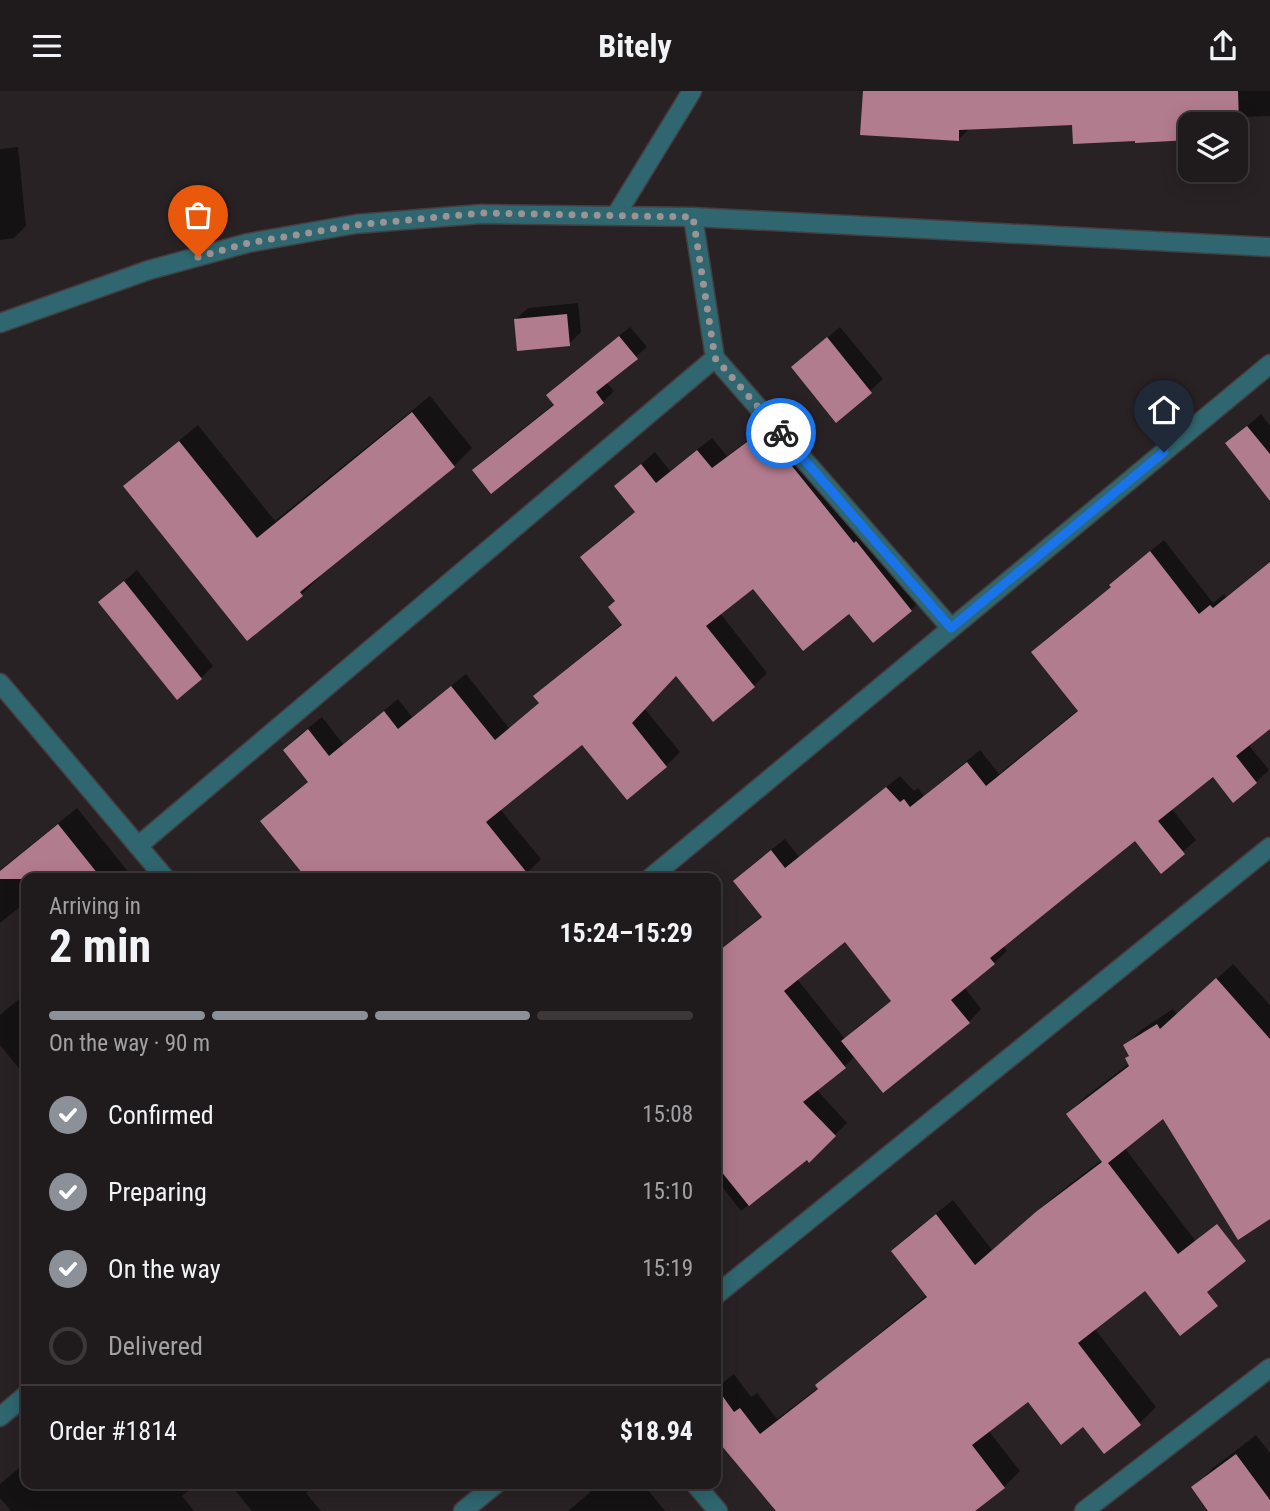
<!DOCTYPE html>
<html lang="en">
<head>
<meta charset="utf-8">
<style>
  :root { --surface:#1f1a1b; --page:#2c2728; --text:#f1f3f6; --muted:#a1a1a3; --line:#3c383a; --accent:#8c9099 }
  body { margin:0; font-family:"Roboto Condensed",sans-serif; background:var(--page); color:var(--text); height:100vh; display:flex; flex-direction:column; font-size:26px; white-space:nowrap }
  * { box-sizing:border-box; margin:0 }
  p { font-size:23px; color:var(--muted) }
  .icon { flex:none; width:38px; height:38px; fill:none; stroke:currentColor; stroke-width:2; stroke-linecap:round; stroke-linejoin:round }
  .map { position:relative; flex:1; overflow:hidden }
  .side { position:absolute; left:21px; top:782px; width:700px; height:616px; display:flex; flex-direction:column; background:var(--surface); border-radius:14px; box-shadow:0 4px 18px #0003,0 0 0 2px var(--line) }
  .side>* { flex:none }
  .tools { position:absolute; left:1178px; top:21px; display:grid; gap:14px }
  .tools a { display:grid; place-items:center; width:70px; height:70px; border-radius:14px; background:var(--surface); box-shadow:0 4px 18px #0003,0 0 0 2px var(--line); font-size:35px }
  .pin { position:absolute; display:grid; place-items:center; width:60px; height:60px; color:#fff; margin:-72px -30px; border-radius:50% 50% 50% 0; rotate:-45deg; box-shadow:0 0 7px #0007 }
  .pin .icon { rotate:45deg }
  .courier { position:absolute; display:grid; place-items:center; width:70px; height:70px; margin:-35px; border:5px solid #1a73e8; border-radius:50%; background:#fff; color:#222; box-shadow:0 2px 9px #0007 }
  .summary em { font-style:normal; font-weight:700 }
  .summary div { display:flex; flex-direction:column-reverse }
  .summary { display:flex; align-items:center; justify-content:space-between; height:119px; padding:0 28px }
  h1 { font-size:46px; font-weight:700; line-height:52px }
  .bar { display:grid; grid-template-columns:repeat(4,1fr); gap:10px 7px; align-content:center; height:84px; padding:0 28px }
  .bar i { height:9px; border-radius:5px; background:var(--line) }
  .bar .on { background:var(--accent) }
  .bar p { grid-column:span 4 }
  .line { display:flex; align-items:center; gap:18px; padding:0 28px; border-top:2px solid var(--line) }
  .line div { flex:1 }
  ol { padding:0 28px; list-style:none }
  li { display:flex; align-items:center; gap:21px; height:77px }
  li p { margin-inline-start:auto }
  li .icon { padding:7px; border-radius:50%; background:var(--accent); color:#fff; stroke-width:4 }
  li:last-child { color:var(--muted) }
  li i { width:38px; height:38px; border:4px solid var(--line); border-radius:50% }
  header { display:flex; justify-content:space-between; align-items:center; height:91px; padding:0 28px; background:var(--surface); font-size:32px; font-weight:700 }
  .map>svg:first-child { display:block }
  .shadow { fill:#0007; fill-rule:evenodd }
  .building { fill:#b27c8f }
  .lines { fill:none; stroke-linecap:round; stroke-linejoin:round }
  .minor-casing { stroke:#453e40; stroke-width:21 }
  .tertiary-casing { stroke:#453e40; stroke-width:21 }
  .minor { stroke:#2f666f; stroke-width:18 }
  .tertiary { stroke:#2f666f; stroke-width:18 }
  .done { stroke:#9a9496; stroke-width:7; stroke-dasharray:0 12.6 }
  .route { stroke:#1a73e8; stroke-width:9 }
</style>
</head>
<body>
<header><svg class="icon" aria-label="menu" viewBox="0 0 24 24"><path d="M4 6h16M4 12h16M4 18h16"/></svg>Bitely<svg class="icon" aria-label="share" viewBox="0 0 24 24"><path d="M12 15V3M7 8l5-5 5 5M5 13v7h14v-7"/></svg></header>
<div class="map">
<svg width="1270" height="1420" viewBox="0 0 1270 1420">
  <rect width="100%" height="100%" fill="#292224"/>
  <!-- shadow -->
  <g class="shadow">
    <polygon points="864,0 1270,0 1270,25 1244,26 1238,31 1190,33 1190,46 1074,32 970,37 958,49"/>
    <polygon points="18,56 26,135 14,147 0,149 0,58"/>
    <polygon points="578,212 581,241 569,253 515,229 528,217"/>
    <polygon points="630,236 647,256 606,291 614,300 603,311 475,379 485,368 555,312 548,304 559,293"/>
    <polygon points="840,236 883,288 837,330 805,265"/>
    <polygon points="430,305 472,357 454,375 318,484 320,486 302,503 247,548 126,395 144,378 198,334 275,430"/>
    <polygon points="1261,323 1270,335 1270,407 1227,353"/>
    <polygon points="777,327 924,506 911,519 849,520 753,495 720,522 767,582 754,595 677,583 644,617 680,661 666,675 627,707 582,651 500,718 541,768 527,782 262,730 276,716 309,690 285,659 298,645 322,626 343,653 398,608 412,626 466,583 509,637 540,611 536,605 549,592 623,532 617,509 582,466 596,452 636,420 616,395 655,361 670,380 712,347 727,365"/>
    <path d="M1164,449l49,63 11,-9 2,3 44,-35v165l-22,17 21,26 -13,12 -43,-8 -42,34 25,32 -35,31 -26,-32 -132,107 4,5 -13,12 -30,24 17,22 -12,13 -114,34 -10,10 -29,23 31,34 -38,37 -2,-3 -66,54 -25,-32v-226l47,-38 -27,-34 12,-13 37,-29 14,18 101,-81 14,15 4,-3 6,8 56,-46 19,24 80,-65 -46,-57 13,-13 66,-53 -1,-1 13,-13zM845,848l47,61 -36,28 -11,11 -48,-60z"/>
    <polygon points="137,479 213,575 201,587 100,511"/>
    <polygon points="77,717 134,788 26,788 26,811 0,832 0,779"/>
    <polygon points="1233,873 1270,914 1270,1110 1163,1026 1124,1056 1207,1165 1145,1197 1094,1237 1156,1316 1140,1332 1104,1360 1084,1334 1029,1308 988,1339 1020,1380 1004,1396 972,1420 778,1420 716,1345 716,1297 734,1283 751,1306 757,1302 777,1328 819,1296 818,1294 834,1279 927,1204 893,1160 909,1144 953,1109 992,1159 1056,1104 1103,1068 1068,1023 1084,1007 1130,972 1131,964 1125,955 1141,939 1173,918 1177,924"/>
    <polygon points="26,902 26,986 0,954 0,924"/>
    <polygon points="1256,1344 1270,1362 1270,1420 1211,1420 1193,1397 1213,1377"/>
    <polygon points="26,1371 26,1393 196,1393 182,1405 194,1420 11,1420 0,1407 0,1393"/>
    <polygon points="230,1393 317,1393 306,1402 321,1420 252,1420"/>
    <polygon points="600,1393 643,1393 665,1420 568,1420"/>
  </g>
  <!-- building -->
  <g class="building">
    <polygon points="863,0 1238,0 1239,33 1190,33 1190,49 1135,52 1135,50 1073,53 1072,34 959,39 959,50 860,44"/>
    <polygon points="567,223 570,255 517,260 514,228"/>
    <polygon points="619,245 638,268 596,301 604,312 491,403 472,379 554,314 546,304"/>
    <polygon points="827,246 872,302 836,332 791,276"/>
    <polygon points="412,321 455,376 300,501 303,505 247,550 123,395 179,350 257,447"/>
    <polygon points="1247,335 1270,363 1270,410 1225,352"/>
    <polygon points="763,339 854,452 856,450 912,520 873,552 849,523 803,560 753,498 706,535 755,596 713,631 676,585 632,632 667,676 627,709 582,654 486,731 532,788 307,788 260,730 308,691 283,659 308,638 329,665 384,620 398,638 451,595 495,649 539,612 533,605 622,534 608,516 615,510 580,466 635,421 614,395 641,373 656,392 697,359 712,377"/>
    <polygon points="1150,460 1199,523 1210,514 1213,517 1270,471 1270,638 1236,665 1257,692 1233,712 1213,686 1158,730 1185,763 1161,783 1135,750 990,867 995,873 951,909 970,932 883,1002 841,950 891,910 845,851 784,900 846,977 803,1011 836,1045 809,1072 807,1069 749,1115 716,1074 716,862 762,826 733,790 771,759 785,777 886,696 900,711 904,708 910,716 967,671 986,695 1078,620 1031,561 1111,496 1109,494"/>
    <polygon points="124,490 202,588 177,609 98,511"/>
    <polygon points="58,733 102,788 0,788 0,780"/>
    <polygon points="1216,887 1270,948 1270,1128 1238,1149 1163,1028 1108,1072 1178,1163 1217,1133 1246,1170 1207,1201 1218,1215 1180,1245 1145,1200 1078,1252 1141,1334 1104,1363 1083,1336 1061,1354 1028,1311 972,1354 1005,1397 975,1420 776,1420 716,1348 716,1296 734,1321 740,1317 760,1343 818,1298 815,1294 927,1206 891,1160 936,1123 975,1174 1037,1120 1102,1071 1066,1023 1129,975 1125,967 1129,965 1123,954 1157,933 1160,938"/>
    <polygon points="1236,1363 1270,1409 1270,1420 1208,1420 1191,1396"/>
  </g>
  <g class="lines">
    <!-- minor casing -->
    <g class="minor-casing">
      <g id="minor">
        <polyline points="616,124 692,0"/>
        <polyline points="693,126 715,267 951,537"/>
        <polyline points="0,592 166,788"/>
        <polyline points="138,755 715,267"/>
        <polyline points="649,788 1270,273"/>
        <polyline points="0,1326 26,1304"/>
        <polyline points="695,1393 718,1420"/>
        <polyline points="1084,1420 1270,1277"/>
      </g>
    </g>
    <!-- tertiary casing -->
    <g class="tertiary-casing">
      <g id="tertiary">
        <polyline points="0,232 149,179 248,152 356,133 481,123 693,126 1270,156"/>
        <polyline points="716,1204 1270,756"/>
        <polyline points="463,1420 496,1393"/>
      </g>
    </g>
    <!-- minor -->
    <use href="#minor" class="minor"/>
    <!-- tertiary -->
    <use href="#tertiary" class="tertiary"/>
  </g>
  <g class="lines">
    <!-- done -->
    <polyline class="done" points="198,166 248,152 356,134 481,122 693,126 715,267 781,342"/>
    <!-- route -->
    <polyline class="route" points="781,342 951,537 1164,361"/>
  </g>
</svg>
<div class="tools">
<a><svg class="icon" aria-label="layers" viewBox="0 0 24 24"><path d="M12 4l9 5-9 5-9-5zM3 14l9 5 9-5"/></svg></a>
</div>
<div class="pin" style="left:198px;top:166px;background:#ea580c"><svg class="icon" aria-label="bag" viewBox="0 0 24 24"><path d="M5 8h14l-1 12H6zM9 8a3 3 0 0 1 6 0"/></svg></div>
<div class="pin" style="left:1164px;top:361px;background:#1f2937"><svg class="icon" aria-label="home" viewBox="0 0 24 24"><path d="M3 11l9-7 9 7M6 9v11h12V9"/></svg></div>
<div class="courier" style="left:781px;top:342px"><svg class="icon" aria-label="bike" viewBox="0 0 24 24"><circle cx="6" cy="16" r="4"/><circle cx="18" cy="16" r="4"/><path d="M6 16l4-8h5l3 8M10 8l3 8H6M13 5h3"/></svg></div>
<section class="side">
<div class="summary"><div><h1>2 min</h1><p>Arriving in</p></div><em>15:24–15:29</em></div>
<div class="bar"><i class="on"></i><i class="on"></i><i class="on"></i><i></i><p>On the way · 90 m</p></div>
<ol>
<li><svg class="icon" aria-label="check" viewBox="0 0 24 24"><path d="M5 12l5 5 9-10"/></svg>Confirmed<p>15:08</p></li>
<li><svg class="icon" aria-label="check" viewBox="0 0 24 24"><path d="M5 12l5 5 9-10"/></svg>Preparing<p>15:10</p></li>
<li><svg class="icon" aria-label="check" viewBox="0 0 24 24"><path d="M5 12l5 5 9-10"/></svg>On the way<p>15:19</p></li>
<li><i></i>Delivered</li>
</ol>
<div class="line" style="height:91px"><div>Order #1814</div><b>$18.94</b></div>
</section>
</div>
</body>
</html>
